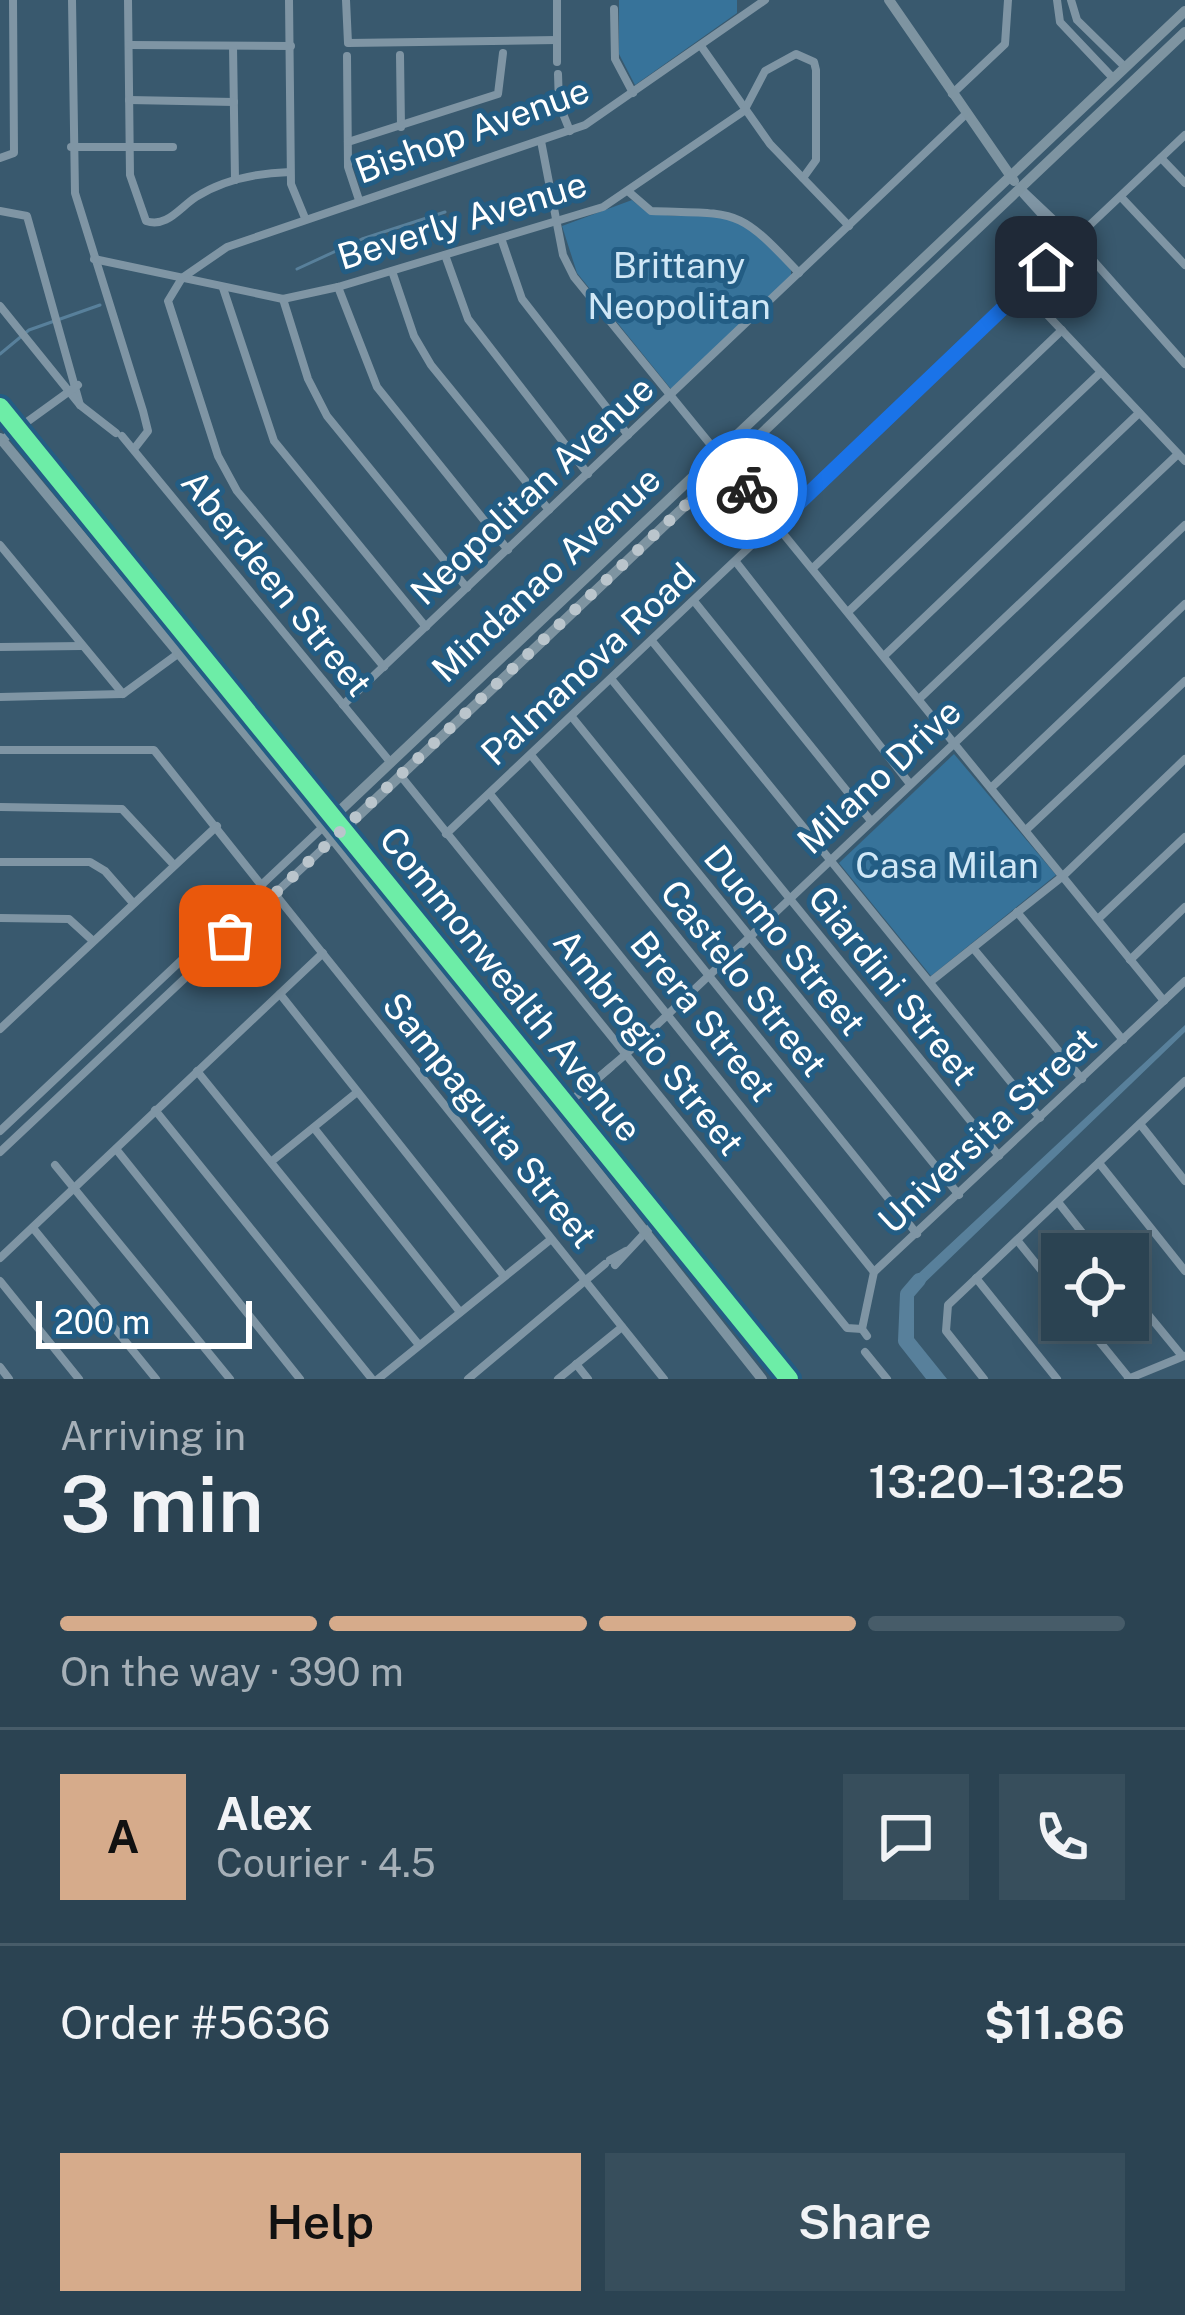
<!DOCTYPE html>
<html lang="en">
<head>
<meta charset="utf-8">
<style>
  :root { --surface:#2b4352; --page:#374e5c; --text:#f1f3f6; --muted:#a6b0b8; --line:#475c69; --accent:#d6ab8b }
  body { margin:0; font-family:"Public Sans",sans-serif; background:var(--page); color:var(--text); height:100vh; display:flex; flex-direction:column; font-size:45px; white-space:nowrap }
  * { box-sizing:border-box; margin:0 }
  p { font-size:39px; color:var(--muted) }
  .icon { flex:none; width:66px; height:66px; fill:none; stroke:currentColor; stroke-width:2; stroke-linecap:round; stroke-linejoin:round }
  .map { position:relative; height:1379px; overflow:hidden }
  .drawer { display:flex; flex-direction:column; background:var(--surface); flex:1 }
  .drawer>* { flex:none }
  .fabs { position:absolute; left:1041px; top:1233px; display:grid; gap:24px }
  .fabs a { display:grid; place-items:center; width:108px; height:108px; border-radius:0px; background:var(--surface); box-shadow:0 6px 30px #0003,0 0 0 3px var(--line); font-size:60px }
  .scale { position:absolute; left:36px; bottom:30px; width:216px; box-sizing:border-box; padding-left:12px; border:6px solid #fff; border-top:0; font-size:33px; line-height:42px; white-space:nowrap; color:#fff; -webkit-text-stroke:9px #235d84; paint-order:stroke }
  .pin { position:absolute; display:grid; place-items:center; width:102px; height:102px; color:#fff; margin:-51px; border-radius:24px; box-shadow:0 6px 18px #0006 }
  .courier { position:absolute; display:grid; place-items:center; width:120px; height:120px; margin:-60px; border:9px solid #1a73e8; border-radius:50%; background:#fff; color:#222; box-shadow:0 3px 15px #0007 }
  .headline em { font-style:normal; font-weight:600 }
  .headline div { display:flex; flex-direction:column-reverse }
  .headline { display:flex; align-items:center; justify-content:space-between; height:204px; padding:0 60px }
  h1 { font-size:78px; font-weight:600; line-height:90px }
  .bar { display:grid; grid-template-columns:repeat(4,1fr); gap:18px 12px; align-content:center; height:144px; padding:0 60px }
  .bar i { height:15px; border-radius:9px; background:var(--line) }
  .bar .current { background:var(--accent) }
  .bar p { grid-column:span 4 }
  .line { display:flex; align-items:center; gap:30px; padding:0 60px; border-top:3px solid var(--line) }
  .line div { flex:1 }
  .round { display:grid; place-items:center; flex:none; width:126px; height:126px; border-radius:0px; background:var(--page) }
  .cta { display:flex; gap:24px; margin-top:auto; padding:24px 60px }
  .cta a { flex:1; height:138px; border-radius:0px; background:var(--accent); color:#111; font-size:48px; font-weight:600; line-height:138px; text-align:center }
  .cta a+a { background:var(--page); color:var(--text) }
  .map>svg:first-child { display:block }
  .park { fill:#37739a }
  .water { fill:#58809b }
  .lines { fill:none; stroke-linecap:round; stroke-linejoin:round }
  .stream { stroke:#58809b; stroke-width:3 }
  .river { stroke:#58809b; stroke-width:14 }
  .minor { stroke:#7f95a4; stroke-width:8 }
  .major { stroke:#7e94a1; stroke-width:10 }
  .cycleway-casing { stroke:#235d84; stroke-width:26 }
  .cycleway { stroke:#6deda7; stroke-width:18 }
  .done { stroke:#bac5cc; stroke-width:12; stroke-dasharray:0 21.6 }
  .route { stroke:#1a73e8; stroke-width:15 }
  .labels { text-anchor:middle; stroke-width:10; stroke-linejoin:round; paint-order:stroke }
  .street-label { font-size:36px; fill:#fff; stroke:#235d84 }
  .park-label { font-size:36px; fill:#cfe7f6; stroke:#235d84 }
</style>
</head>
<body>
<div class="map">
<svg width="1185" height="1379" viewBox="0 0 1185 1379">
  <rect width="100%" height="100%" fill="#39596e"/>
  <!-- park -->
  <g class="park">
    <polygon points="619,0 737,0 737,13 635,85 619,54"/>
    <path d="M632,200c32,31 82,2 119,28 15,10 28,28 40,42v6l-120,113 -94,-116 -15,-47z"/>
    <polygon points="954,754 1056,875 931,976 839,863"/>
  </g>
  <!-- water -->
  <path class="water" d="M1185,1025v7l-271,261v45l33,41h-13c-28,-35 -41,-63 -16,-105z"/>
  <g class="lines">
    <!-- stream -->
    <g class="stream">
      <polyline points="297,269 362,239 445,212"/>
      <polyline points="0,354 29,330 100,305"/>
    </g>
    <!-- river -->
    <polyline class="river" points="919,1280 907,1294 905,1341 935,1379"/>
    <!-- minor -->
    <g class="minor">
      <polyline points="72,0 75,193 143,411 148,431 134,449"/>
      <path d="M128,0l2,175 16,46c21,7 33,-13 50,-24 28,-18 62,-24 94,-25"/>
      <polyline points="289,0 291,184 305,218"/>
      <polyline points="346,0 348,43 557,40"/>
      <polyline points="557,0 557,62"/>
      <polyline points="1057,0 1060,22 1113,78"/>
      <polyline points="1071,0 1077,20 1125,67"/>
      <polyline points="614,9 615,59 633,93"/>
      <polyline points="129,45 291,46"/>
      <polyline points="233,46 235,180"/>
      <polyline points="701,46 770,144 849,226"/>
      <polyline points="400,55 401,127"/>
      <polyline points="347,56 348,167 359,200"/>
      <polyline points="558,74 559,104 570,131"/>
      <polyline points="952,94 1005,44 1008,0"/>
      <polyline points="129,100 234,102"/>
      <polyline points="541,141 563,255 574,277 1164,1001"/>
      <polyline points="348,142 498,94 503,53"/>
      <polyline points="71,147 173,147"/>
      <polyline points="0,158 14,153 13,0"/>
      <polyline points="1161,158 1185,183"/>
      <polyline points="1020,188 1075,240 1185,364"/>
      <path d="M629,192l22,19c88,3 86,-4 148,62"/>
      <polyline points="1023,194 1069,245"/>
      <polyline points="1121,197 1185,265"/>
      <polyline points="0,211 27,216 80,405"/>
      <polyline points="501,238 522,299 628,435"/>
      <polyline points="445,255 468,319 588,474"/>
      <polyline points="94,259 283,299 338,287 603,207 744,111 765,71 796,54 814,62 816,70 816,160 803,178"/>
      <polyline points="392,271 414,336 431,365 549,510"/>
      <polyline points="338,287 377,387 508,550"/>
      <polyline points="223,288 274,441 426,627"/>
      <polyline points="1023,289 1185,461"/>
      <polyline points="283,299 308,379 327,416 467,588"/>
      <polyline points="0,306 80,405 116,433"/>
      <polyline points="122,436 391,763"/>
      <polyline points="2,440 78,385"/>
      <polyline points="0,545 123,694"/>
      <polyline points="736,562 910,784"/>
      <polyline points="813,568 1062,330"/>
      <polyline points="694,601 871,821"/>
      <polyline points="848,612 1101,372"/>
      <polyline points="652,641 1040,1118"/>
      <polyline points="0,647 82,646"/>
      <polyline points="884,656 1139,413"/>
      <polyline points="384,667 237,491 218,456 168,301 182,278 227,247 585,125 765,0"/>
      <polyline points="612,680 999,1156"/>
      <polyline points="0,697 123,694 179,653"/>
      <polyline points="919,699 1178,454"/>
      <polyline points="343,705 966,114"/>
      <polyline points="572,717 959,1195"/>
      <polyline points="0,750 154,750 262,886"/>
      <polyline points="531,755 917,1234"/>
      <polyline points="400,775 847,1328 862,1329"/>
      <polyline points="991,788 1185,604"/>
      <polyline points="490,794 874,1272"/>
      <polyline points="0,807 122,809 174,865"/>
      <polyline points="1026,830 1185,681"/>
      <polyline points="446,834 1185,135"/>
      <polyline points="0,862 90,862 105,871 133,903"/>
      <polyline points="275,894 664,1379"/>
      <polyline points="1017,912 1123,1040"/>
      <polyline points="0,918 69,919 92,940"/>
      <polyline points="1098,919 1185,837"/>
      <polyline points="973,948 1082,1079"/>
      <polyline points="1130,960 1185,907"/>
      <polyline points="930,982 1063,876 1185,759"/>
      <polyline points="280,994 504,1276"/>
      <polyline points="0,1029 217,826"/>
      <polyline points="197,1071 419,1345"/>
      <polyline points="588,1087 611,1067"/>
      <polyline points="155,1110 372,1379"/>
      <polyline points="553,1116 625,1055 1185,525"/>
      <polyline points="1140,1124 1185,1181"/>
      <polyline points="314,1128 460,1312"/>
      <polyline points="0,1131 323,827"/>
      <polyline points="116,1149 300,1379"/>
      <polyline points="0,1152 333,839"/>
      <polyline points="272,1161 356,1093"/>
      <polyline points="1099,1163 1185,1271"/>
      <polyline points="55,1165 230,1379"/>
      <polyline points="1058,1202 1099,1254"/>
      <polyline points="33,1228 156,1379"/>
      <polyline points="1017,1240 1062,1296"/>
      <polyline points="0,1258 323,953"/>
      <polyline points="610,1260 626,1251"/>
      <polyline points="615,1265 659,1218"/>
      <polyline points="976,1278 1057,1379"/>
      <polyline points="0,1281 79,1379"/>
      <polyline points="1128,1290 1182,1356"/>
      <polyline points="1082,1320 1129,1378"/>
      <polyline points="867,1336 862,1329 874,1272 1185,981"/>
      <polyline points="865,1352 887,1379"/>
      <polyline points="576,1364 588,1379"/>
      <polyline points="0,1367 9,1379"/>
      <polyline points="378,1379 550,1240"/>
      <polyline points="468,1379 605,1264"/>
      <polyline points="558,1379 622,1327"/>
      <polyline points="984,1379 946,1331 948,1305 1185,1081"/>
      <polyline points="1128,1379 1184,1356"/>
    </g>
    <!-- major -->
    <g class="major">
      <polyline points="889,0 1014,181"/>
      <polyline points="0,407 789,1379"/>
      <polyline points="0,438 333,839 762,1379"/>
      <polyline points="329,821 1185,11"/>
      <polyline points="340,833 1185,32"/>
    </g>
    <!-- cycleway casing -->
    <g class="cycleway-casing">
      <polyline id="cycleway" points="0,407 789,1379"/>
    </g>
    <!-- cycleway -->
    <use href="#cycleway" class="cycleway"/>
  </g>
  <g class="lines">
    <!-- done -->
    <polyline class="done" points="230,936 728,465 747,489"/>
    <!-- route -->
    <polyline class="route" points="747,489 777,524 1046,267"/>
  </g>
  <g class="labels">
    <!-- street labels -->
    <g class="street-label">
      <text transform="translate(472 130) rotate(-20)" y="13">Bishop Avenue</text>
      <text transform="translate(462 220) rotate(-17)" y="13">Beverly Avenue</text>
      <text transform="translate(532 490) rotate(-43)" y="13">Neopolitan Avenue</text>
      <text transform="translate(546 574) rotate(-43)" y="13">Mindanao Avenue</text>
      <text transform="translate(277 583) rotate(51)" y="13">Aberdeen Street</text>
      <text transform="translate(588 664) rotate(-43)" y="13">Palmanova Road</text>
      <text transform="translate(879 776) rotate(-43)" y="13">Milano Drive</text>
      <text transform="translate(785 940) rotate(51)" y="13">Duomo Street</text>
      <text transform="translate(744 978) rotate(51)" y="13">Castelo Street</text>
      <text transform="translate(511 984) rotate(51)" y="13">Commonwealth Avenue</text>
      <text transform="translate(893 985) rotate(51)" y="13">Giardini Street</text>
      <text transform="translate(703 1016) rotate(51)" y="13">Brera Street</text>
      <text transform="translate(649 1042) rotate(51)" y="13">Ambrogio Street</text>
      <text transform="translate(490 1120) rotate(51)" y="13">Sampaguita Street</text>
      <text transform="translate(987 1130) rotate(-43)" y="13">Universita Street</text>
    </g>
    <!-- park labels -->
    <g class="park-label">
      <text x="679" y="278">Brittany<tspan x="679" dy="41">Neopolitan</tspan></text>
      <text x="947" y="878">Casa Milan</text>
    </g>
  </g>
</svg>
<div class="fabs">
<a><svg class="icon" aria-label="locate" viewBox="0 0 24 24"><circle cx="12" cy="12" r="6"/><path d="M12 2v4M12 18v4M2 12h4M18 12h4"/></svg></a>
</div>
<div class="scale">200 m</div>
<div class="pin" style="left:230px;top:936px;background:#ea580c"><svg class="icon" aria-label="bag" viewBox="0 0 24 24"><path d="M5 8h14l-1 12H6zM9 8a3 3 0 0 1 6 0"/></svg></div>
<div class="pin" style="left:1046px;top:267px;background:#1f2937"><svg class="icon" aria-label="home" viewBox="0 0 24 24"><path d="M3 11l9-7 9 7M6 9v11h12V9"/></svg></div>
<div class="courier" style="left:747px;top:489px"><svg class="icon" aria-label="bike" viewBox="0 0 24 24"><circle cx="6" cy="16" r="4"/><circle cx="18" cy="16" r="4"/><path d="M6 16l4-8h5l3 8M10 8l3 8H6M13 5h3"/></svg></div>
</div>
<section class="drawer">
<div class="headline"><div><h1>3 min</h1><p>Arriving in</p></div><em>13:20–13:25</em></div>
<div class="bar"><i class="current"></i><i class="current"></i><i class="current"></i><i></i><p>On the way · 390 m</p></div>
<div class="line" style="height:216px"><b class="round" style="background:var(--accent);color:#111">A</b><div><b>Alex</b><p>Courier · 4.5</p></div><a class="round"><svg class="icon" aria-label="chat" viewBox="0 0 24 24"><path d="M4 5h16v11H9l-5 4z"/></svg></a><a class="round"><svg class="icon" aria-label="phone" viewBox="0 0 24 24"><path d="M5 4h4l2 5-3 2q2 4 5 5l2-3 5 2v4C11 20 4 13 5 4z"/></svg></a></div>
<div class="line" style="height:156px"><div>Order #5636</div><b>$11.86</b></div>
<div class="cta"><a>Help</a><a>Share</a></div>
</section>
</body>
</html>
